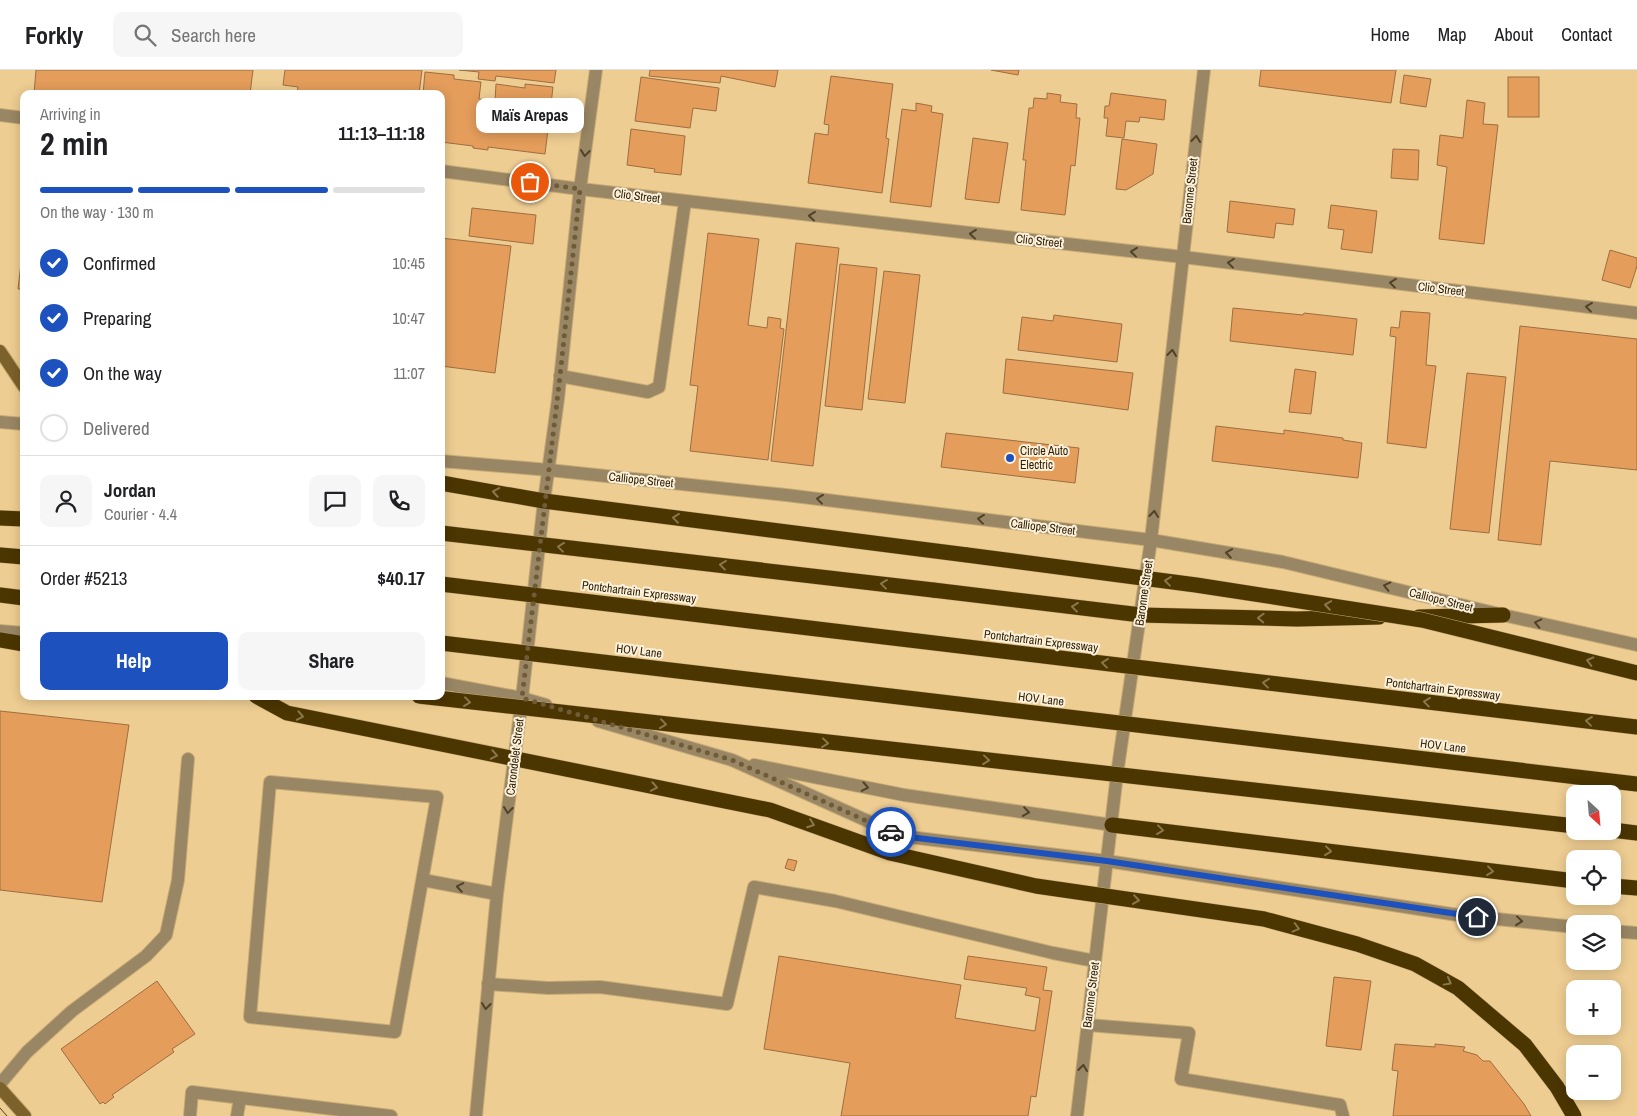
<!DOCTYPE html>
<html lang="en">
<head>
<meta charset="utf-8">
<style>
  :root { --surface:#fff; --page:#f6f6f6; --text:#202124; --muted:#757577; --line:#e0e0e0; --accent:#1c51be }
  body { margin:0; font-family:"Archivo Narrow",sans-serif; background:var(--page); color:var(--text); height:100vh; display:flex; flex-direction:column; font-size:19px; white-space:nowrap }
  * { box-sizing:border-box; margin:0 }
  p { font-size:16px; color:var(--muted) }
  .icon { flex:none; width:28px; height:28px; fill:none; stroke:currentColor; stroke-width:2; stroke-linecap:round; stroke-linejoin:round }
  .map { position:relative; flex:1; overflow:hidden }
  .drawer { position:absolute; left:20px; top:20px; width:425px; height:610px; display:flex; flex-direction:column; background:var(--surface); border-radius:10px; box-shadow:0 2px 12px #0003 }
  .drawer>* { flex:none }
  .needle { width:32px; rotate:154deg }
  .buttons { position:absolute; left:1566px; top:715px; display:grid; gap:10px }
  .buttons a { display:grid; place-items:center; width:55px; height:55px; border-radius:10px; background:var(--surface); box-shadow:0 2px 12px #0003; font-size:25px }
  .pin { position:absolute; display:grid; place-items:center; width:42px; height:42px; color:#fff; margin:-21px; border:2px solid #fff; border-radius:50%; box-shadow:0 1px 5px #0007 }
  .courier { position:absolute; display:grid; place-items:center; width:50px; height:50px; margin:-25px; border:4px solid #1c51be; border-radius:50%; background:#fff; color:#222; box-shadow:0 1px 6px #0007 }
  .bubble { position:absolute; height:35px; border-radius:10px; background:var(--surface); box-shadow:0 2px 12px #0003; font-size:16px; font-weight:700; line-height:35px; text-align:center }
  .overview em { font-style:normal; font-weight:700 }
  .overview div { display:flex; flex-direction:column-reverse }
  .overview { display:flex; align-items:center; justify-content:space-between; height:85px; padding:0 20px }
  h1 { font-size:32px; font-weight:700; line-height:38px }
  .bar { display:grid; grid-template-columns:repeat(4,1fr); gap:8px 5px; align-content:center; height:60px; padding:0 20px }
  .bar i { height:6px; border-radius:4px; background:var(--line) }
  .bar .current { background:var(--accent) }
  .bar p { grid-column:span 4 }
  .line { display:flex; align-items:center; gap:12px; padding:0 20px; border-top:1px solid var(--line) }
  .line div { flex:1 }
  .round { display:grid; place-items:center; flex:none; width:52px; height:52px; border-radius:10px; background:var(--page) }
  ol { padding:0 20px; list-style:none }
  li { display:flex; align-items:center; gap:15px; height:55px }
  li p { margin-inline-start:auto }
  li .icon { padding:5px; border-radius:50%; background:var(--accent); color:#fff; stroke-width:4 }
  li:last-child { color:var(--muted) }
  li i { width:28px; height:28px; border:2px solid var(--line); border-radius:50% }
  .button { display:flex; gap:10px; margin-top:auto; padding:10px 20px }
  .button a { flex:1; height:58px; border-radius:10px; background:var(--accent); color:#fff; font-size:20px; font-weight:700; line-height:58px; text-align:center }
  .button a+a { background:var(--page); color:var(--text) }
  header { display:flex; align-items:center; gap:30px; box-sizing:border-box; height:70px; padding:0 25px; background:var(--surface); border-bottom:1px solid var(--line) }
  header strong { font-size:24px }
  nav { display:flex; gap:28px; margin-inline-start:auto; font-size:18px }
  .search { width:350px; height:45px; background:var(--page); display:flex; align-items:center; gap:12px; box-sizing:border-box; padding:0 18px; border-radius:10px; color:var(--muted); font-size:19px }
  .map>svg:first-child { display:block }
  .building { fill:#e49d5b; stroke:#9d6e42 }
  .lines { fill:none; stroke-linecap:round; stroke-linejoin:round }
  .service-casing { stroke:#c7aa76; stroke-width:14 }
  .minor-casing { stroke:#c7aa76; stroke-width:14 }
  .tertiary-casing { stroke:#c7aa76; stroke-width:14 }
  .secondary-casing { stroke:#c7aa76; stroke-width:14 }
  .motorway-casing { stroke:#c7aa76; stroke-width:16 }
  .service { stroke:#998664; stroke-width:12 }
  .minor { stroke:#998664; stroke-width:12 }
  .tertiary { stroke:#998664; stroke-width:12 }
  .secondary { stroke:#7d612a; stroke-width:12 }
  .motorway { stroke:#4b3500; stroke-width:15 }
  .tram { stroke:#4f3f20; stroke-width:1 }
  .motorway-bridge-casing { stroke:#c7aa76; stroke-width:16; stroke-linecap:butt }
  .motorway-bridge { stroke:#4b3500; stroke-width:15 }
  .oneway { stroke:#514227 }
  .oneway2 { stroke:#8a774c }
  .done { stroke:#6f5b37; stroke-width:5; stroke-dasharray:0 9 }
  .route { stroke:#1c51be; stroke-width:6 }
  .poi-dot { fill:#1c51be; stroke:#fef1da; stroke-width:2 }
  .labels { text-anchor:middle; stroke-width:4; stroke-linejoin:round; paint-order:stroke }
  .street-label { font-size:12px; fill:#2a1e06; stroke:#fef1da }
  .poi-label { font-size:12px; fill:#2a1e06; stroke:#fef1da; text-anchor:start }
</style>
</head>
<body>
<header>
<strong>Forkly</strong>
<div class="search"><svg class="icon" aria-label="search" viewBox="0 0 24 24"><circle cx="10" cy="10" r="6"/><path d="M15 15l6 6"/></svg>Search here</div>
<nav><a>Home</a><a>Map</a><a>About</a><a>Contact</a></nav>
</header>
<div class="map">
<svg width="1637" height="1046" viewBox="0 0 1637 1046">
  <rect width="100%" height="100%" fill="#eecd92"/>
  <!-- building -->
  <g class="building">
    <polygon points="36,0 253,0 250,24 34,24"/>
    <polygon points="285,0 422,0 419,24 297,24 298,17 283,15"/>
    <polygon points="459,0 556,0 554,13 496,6 495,11 478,9 479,2"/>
    <polygon points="650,0 778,0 775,17 721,6 720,13 649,6"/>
    <polygon points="991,0 1019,0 1018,5"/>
    <polygon points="1261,0 1396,0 1391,33 1259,16"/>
    <polygon points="425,2 454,5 454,9 481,12 479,29 495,31 496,14 525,18 525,14 553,17 545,84 488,77 488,80 473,78 473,76 441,72 441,24 423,24"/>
    <polygon points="1404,5 1431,9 1426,37 1400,33"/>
    <polygon points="831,6 893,14 886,68 889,69 882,123 808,113 815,63 828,65 829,55 824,54"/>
    <polygon points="641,7 719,18 716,41 693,38 690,58 635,51"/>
    <rect x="1508" y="7" width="31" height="40"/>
    <polygon points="1047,23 1061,25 1060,32 1077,34 1076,48 1080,48 1075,96 1071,95 1065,145 1021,140 1026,90 1023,90 1029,38 1033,38 1034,28 1047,29"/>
    <polygon points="1111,23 1166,30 1164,50 1140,47 1139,52 1126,51 1124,68 1106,66 1108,48 1104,48 1105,36 1109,36"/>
    <polygon points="1467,30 1485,33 1483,54 1498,55 1484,174 1439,169 1447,97 1437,95 1440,65 1463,68"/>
    <polygon points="916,33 932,36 931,42 943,44 931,137 890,132 902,39 916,41"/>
    <polygon points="631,59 685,66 681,105 654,102 655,99 627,95"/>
    <polygon points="973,68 1008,73 999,133 965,129"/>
    <polygon points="1122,69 1157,74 1153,104 1126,120 1116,119"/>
    <polygon points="1393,79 1419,80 1418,110 1391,108"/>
    <polygon points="1230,131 1295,139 1293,155 1276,153 1274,168 1227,162"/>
    <polygon points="1331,135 1377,141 1372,183 1341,179 1344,160 1328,158"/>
    <polygon points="472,138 536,145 533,174 469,166"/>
    <polygon points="708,163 759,169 748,255 767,258 768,247 781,249 780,258 784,259 768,390 690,381 698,316 690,315"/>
    <polygon points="24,168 24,219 18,219"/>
    <polygon points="441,168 511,176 495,303 441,296"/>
    <polygon points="796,173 839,178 813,396 771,391"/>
    <polygon points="1610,180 1637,188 1637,196 1630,218 1602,210"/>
    <polygon points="840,194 877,198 862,340 825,336"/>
    <polygon points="884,201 920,205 905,333 868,329"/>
    <polygon points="24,227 24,250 21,250"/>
    <polygon points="1233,238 1303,245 1304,243 1357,249 1353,285 1230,271"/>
    <polygon points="1401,241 1430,243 1426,295 1436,296 1426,378 1387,373 1396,267 1390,266 1391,257 1399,258"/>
    <polygon points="1054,245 1122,254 1117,292 1018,280 1022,247 1053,251"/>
    <polygon points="1520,256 1637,269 1637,400 1550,391 1541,475 1498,470"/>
    <polygon points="1006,289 1133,303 1128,340 1003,323"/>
    <polygon points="1295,299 1316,302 1311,344 1289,342"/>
    <polygon points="1467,303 1506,307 1489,463 1450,459"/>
    <polygon points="1216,356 1284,364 1284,360 1343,368 1343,370 1362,373 1358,408 1212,391"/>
    <polygon points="946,363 1079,378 1075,413 941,397"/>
    <polygon points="0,641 129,655 102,832 0,820"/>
    <polygon points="788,789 797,791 794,801 785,798"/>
    <polygon points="779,886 961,915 955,948 1035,961 1040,928 1025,925 1027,918 964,909 968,886 1047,897 1043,920 1052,921 1036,1027 1031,1026 1028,1046 841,1046 850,993 764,979"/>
    <polygon points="1334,907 1371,911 1361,980 1326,976"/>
    <polygon points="157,911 195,964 172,979 174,982 112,1025 114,1027 105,1034 103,1032 100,1034 61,979"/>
    <polygon points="1395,974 1435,977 1435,974 1465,977 1463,981 1477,985 1483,991 1490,991 1524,1034 1531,1046 1393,1046 1398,1001 1392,1000"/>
  </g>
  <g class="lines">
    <!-- service casing -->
    <g class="service-casing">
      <g id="service">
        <polyline points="560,306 648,322 659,317 685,131"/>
        <polygon points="270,712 437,727 395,962 250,947"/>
        <polyline points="423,810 497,824"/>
        <polyline points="488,914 548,918 600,917 727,934 754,817 835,831 1053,883 1095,891"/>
        <polyline points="1088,955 1189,963 1181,1009 1340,1035 1343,1046"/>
        <polyline points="0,1014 27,982 72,941 146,886 166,865 178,810 188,689"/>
        <polyline points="190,1046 192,1022 391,1046"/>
        <polyline points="237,1046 240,1028"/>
      </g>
    </g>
    <!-- minor casing -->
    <g class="minor-casing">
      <g id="minor">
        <polyline points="0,45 24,48"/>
        <polyline points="441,101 580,119 1183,187 1637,243"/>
        <polyline points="476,1046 497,824 522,628 544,431 558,329 580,119 596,0"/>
        <polyline points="1077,1046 1117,704 1151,470 1204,0"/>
      </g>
    </g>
    <!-- tertiary casing -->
    <g class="tertiary-casing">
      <g id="tertiary">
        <polyline points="0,352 24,354"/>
        <polyline points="441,391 549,400 786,425 1151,470 1283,492 1503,545 1637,575"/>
        <polyline points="0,561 24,563"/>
        <polyline points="441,613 522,628 546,635"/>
        <polyline points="598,651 732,690 901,766 1107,791 1458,845 1575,857"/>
        <polyline points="754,695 904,725 1112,755"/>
        <polyline points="1612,861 1637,863"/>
      </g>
    </g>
    <!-- secondary casing -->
    <g class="secondary-casing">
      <g id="secondary">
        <polyline points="0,281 24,317"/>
        <polyline points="0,1018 25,1046"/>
      </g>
    </g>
    <!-- motorway casing -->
    <g class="motorway-casing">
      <g id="motorway">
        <polyline points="441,413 544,431 967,485"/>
        <polyline points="0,448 24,449"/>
        <polyline points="0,485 24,487"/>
        <polyline points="933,520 1141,545 1297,549 1379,547"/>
        <polyline points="0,525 24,528"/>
        <polyline points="1419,547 1503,545"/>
        <polyline points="0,570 24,574"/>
        <polyline points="1112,755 1575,811"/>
        <polyline points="1612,760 1637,763"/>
        <polyline points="1612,816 1637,818"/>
      </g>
    </g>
    <!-- service -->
    <use href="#service" class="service"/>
    <!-- minor -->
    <use href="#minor" class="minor"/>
    <!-- tertiary -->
    <use href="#tertiary" class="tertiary"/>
    <!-- secondary -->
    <use href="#secondary" class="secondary"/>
    <!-- motorway -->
    <use href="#motorway" class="motorway"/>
    <!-- tram -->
    <polyline class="tram" points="0,1038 7,1046"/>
    <!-- motorway-bridge casing -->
    <g class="motorway-bridge-casing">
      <g id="motorway-bridge">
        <polyline points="441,463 933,520"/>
        <polyline points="967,485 1196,515 1422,550 1637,603"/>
        <polyline points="441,514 1637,657"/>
        <polyline points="441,573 1637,714"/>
        <polyline points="256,626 287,643 770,740 890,783 1036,816 1264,849 1357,874 1415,894 1458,918 1525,975 1557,1017 1574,1046"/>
        <polyline points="419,626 1575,756"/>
      </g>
    </g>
    <!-- motorway-bridge -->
    <use href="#motorway-bridge" class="motorway-bridge"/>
  </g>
  <!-- one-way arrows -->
  <defs><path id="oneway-chevron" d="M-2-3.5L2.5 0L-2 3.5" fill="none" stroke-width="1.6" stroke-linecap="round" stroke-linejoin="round" transform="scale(1.25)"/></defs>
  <g class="oneway">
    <use href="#oneway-chevron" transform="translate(1196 69) rotate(-84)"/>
    <use href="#oneway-chevron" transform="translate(585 83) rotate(97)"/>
    <use href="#oneway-chevron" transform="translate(812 146) rotate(-174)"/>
    <use href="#oneway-chevron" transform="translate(973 164) rotate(-174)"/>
    <use href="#oneway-chevron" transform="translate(1134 182) rotate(-174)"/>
    <use href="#oneway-chevron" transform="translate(1231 193) rotate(-173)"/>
    <use href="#oneway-chevron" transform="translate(1393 213) rotate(-173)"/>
    <use href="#oneway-chevron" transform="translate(1589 237) rotate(-173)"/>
    <use href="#oneway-chevron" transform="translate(1172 283) rotate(-84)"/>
    <use href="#oneway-chevron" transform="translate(820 429) rotate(-173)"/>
    <use href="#oneway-chevron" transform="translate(1154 444) rotate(-84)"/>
    <use href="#oneway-chevron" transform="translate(981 449) rotate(-173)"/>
    <use href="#oneway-chevron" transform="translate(1229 483) rotate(-171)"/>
    <use href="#oneway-chevron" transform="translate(1387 516) rotate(-167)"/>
    <use href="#oneway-chevron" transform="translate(1538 553) rotate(-167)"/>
    <use href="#oneway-chevron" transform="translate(865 717) rotate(11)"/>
    <use href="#oneway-chevron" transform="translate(508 740) rotate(97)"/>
    <use href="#oneway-chevron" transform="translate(1026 742) rotate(8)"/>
    <use href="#oneway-chevron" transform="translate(460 817) rotate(-170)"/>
    <use href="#oneway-chevron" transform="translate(1519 851) rotate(6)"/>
    <use href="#oneway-chevron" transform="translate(486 936) rotate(96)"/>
    <use href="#oneway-chevron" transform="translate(1083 998) rotate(-83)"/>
  </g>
  <g class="oneway2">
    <use href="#oneway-chevron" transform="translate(496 422) rotate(-170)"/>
    <use href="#oneway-chevron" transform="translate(676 448) rotate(-173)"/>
    <use href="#oneway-chevron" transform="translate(561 477) rotate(-173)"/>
    <use href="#oneway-chevron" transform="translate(723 495) rotate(-173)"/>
    <use href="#oneway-chevron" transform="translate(1168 511) rotate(-173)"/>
    <use href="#oneway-chevron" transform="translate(884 514) rotate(-173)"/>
    <use href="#oneway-chevron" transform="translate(1328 535) rotate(-171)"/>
    <use href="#oneway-chevron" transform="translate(1075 537) rotate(-173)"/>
    <use href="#oneway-chevron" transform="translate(1261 548) rotate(-178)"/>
    <use href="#oneway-chevron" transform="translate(1590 591) rotate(-166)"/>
    <use href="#oneway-chevron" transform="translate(1105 593) rotate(-173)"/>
    <use href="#oneway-chevron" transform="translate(1266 613) rotate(-173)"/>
    <use href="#oneway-chevron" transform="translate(467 632) rotate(7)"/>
    <use href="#oneway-chevron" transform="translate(1427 632) rotate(-173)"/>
    <use href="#oneway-chevron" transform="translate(300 646) rotate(11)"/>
    <use href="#oneway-chevron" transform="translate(1589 651) rotate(-173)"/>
    <use href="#oneway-chevron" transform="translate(663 654) rotate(7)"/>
    <use href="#oneway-chevron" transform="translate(825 673) rotate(6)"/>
    <use href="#oneway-chevron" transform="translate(494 685) rotate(11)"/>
    <use href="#oneway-chevron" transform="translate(986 690) rotate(6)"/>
    <use href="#oneway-chevron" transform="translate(654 717) rotate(11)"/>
    <use href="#oneway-chevron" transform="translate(811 754) rotate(20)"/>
    <use href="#oneway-chevron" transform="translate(1160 760) rotate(7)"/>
    <use href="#oneway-chevron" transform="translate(1328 781) rotate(7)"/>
    <use href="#oneway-chevron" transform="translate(1490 801) rotate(7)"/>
    <use href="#oneway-chevron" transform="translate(1136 830) rotate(8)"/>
    <use href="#oneway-chevron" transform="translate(1296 858) rotate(15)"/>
    <use href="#oneway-chevron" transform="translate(1448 912) rotate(29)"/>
  </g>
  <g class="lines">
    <!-- done -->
    <polyline class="done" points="530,112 580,119 560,306 522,628 732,690 891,762"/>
    <!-- route -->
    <polyline class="route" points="891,762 901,766 1107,791 1477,847"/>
  </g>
  <!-- markers -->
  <circle class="poi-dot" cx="1010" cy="388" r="5"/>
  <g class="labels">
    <!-- street labels -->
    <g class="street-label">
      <text transform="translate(1190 121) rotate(-84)" y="4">Baronne Street</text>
      <text transform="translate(637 126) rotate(7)" y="4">Clio Street</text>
      <text transform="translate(1039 171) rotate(6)" y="4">Clio Street</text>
      <text transform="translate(1441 219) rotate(7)" y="4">Clio Street</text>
      <text transform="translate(641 410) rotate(6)" y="4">Calliope Street</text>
      <text transform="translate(1043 457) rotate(7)" y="4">Calliope Street</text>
      <text transform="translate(639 522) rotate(7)" y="4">Pontchartrain Expressway</text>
      <text transform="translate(1144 523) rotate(-82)" y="4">Baronne Street</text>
      <text transform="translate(1441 530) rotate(14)" y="4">Calliope Street</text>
      <text transform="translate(1041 571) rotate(7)" y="4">Pontchartrain Expressway</text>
      <text transform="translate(639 581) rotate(7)" y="4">HOV Lane</text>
      <text transform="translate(1443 619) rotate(7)" y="4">Pontchartrain Expressway</text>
      <text transform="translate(1041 629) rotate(7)" y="4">HOV Lane</text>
      <text transform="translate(1443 676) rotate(7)" y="4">HOV Lane</text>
      <text transform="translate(515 687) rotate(-83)" y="4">Carondelet Street</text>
      <text transform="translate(1091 925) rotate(-83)" y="4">Baronne Street</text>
    </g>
    <!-- poi labels -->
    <g class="poi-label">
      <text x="1020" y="385">Circle Auto<tspan x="1020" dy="14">Electric</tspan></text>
    </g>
  </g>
</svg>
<div class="buttons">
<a><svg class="needle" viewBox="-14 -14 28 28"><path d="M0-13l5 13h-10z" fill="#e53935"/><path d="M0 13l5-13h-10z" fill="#757577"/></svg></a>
<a><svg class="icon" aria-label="locate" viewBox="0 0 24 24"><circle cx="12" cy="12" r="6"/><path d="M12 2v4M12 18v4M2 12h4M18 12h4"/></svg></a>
<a><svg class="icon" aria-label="layers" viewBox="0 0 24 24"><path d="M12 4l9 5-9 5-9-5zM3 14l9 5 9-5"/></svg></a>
<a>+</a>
<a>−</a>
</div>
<div class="pin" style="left:530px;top:112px;background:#ea580c"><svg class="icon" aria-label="bag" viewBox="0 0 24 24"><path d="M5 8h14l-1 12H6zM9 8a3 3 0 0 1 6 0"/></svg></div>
<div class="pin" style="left:1477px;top:847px;background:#1f2937"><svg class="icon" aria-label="home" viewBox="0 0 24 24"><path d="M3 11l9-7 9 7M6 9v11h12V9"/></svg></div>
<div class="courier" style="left:891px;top:762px"><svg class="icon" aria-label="car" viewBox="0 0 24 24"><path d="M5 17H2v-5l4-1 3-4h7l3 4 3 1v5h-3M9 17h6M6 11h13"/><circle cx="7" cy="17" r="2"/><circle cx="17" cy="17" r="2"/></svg></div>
<div class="bubble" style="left:476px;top:28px;width:108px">Maïs Arepas</div>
<section class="drawer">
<div class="overview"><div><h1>2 min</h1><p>Arriving in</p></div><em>11:13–11:18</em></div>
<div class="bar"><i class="current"></i><i class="current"></i><i class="current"></i><i></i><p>On the way · 130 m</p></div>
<ol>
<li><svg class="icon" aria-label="check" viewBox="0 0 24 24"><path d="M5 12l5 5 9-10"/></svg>Confirmed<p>10:45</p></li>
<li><svg class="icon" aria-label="check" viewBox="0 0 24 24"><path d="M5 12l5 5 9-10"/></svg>Preparing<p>10:47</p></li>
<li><svg class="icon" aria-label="check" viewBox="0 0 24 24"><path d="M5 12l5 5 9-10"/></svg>On the way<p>11:07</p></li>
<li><i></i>Delivered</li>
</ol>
<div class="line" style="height:90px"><a class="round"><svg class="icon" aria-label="person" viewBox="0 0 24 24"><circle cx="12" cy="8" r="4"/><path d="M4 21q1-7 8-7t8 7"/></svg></a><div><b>Jordan</b><p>Courier · 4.4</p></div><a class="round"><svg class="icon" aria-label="chat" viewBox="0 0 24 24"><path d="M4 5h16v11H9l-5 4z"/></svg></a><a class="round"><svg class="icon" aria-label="phone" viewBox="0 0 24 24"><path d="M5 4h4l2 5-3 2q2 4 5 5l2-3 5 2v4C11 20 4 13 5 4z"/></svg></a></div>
<div class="line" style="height:65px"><div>Order #5213</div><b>$40.17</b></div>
<div class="button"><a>Help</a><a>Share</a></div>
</section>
</div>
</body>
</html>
